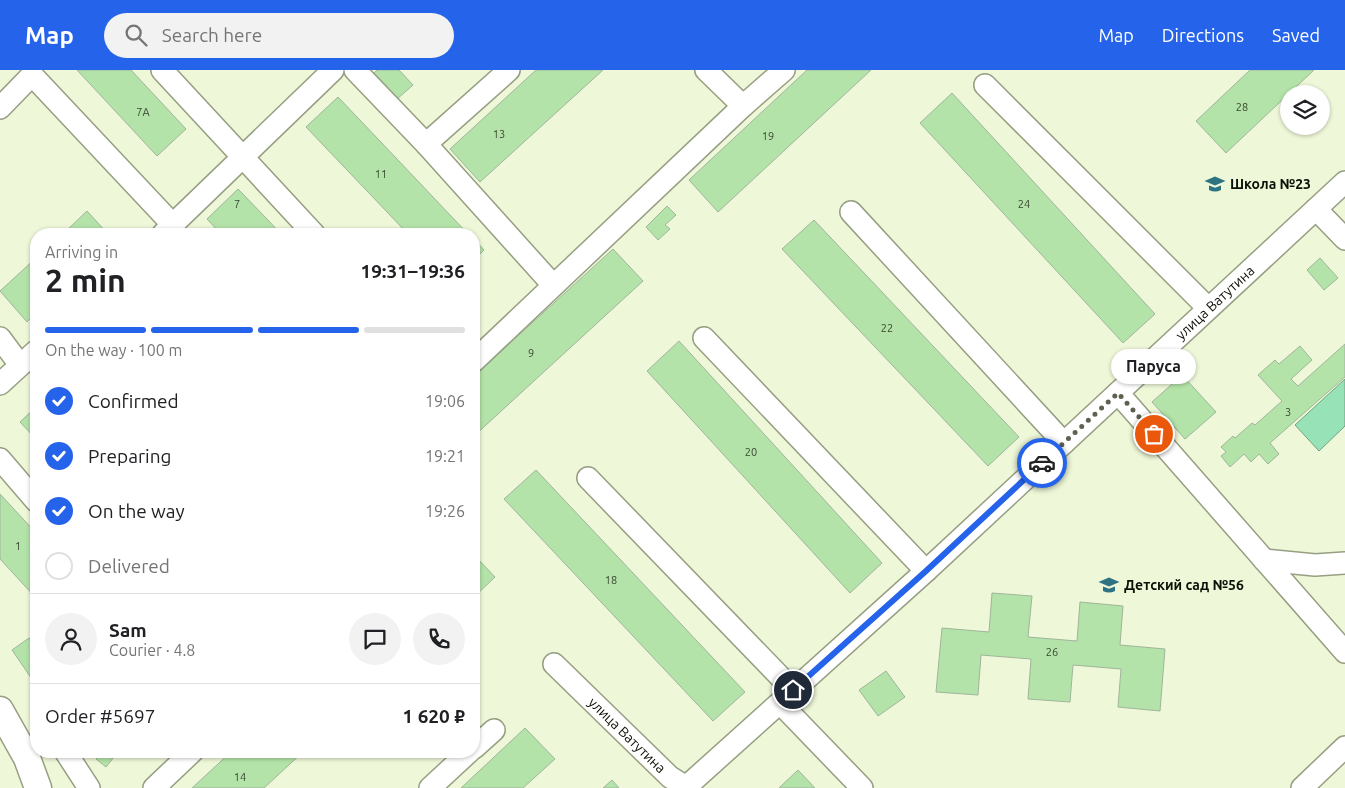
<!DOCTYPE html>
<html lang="en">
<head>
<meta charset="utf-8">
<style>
  :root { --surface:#fff; --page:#f2f2f2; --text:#202124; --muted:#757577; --line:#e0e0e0; --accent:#2563eb }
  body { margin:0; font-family:Ubuntu,sans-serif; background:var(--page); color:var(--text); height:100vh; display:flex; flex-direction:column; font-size:19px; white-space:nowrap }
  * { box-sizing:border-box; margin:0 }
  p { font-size:16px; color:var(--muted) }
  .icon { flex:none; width:28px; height:28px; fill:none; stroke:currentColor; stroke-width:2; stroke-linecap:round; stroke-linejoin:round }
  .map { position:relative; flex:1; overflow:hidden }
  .details { position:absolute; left:30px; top:158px; width:450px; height:530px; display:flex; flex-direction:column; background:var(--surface); border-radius:20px; box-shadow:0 1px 4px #0004 }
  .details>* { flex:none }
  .buttons { position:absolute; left:1280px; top:15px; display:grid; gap:10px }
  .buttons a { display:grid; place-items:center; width:50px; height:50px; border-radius:50%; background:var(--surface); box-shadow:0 1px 4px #0004; font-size:25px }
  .pin { position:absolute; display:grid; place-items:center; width:42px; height:42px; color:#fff; margin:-21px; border:2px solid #fff; border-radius:50%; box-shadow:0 1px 5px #0007 }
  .courier { position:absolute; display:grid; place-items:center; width:50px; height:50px; margin:-25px; border:4px solid #2563eb; border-radius:50%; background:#fff; color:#222; box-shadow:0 1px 6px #0007 }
  .bubble { position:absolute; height:35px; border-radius:18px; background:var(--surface); box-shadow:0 1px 4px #0004; font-size:16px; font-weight:700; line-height:35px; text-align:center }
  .head em { font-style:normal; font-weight:700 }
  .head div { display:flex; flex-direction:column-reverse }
  .head { display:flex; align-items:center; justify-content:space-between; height:85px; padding:0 15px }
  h1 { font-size:32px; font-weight:700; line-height:38px }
  .bar { display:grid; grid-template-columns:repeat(4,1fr); gap:8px 5px; align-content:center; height:60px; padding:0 15px }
  .bar i { height:6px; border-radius:4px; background:var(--line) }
  .bar .on { background:var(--accent) }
  .bar p { grid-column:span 4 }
  .line { display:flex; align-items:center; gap:12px; padding:0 15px; border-top:1px solid var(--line) }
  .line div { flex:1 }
  .round { display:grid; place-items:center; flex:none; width:52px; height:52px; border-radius:26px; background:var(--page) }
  ol { padding:0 15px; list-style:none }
  li { display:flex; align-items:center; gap:15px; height:55px }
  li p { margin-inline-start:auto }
  li .icon { padding:5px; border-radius:50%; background:var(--accent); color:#fff; stroke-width:4 }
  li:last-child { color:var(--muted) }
  li i { width:28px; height:28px; border:2px solid var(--line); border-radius:50% }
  header { display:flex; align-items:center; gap:30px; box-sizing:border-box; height:70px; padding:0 25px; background:var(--accent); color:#fff }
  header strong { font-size:24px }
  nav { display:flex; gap:28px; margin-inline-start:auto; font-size:18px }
  .search { width:350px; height:45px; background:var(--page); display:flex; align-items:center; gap:12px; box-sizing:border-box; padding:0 18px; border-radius:28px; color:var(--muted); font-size:19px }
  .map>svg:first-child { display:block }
  .water { fill:#98e2b8; stroke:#6ea383 }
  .building { fill:#b3e3a8; stroke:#a0b59c }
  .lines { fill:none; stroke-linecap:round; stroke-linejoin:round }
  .minor-casing { stroke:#979f83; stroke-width:24 }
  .major-casing { stroke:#979f83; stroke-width:29 }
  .minor { stroke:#fff; stroke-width:21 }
  .major { stroke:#fff; stroke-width:26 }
  .done { stroke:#5c6150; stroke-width:5; stroke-dasharray:0 9 }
  .route { stroke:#2563eb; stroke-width:6 }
  .labels { text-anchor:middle; stroke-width:5; stroke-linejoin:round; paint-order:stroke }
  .number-label { font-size:11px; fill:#36452e }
  .poi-label { font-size:14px; font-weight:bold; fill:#0d1006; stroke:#eef7d8; text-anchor:start }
  .street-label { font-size:14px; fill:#0d1006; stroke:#eef7d8 }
</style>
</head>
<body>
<header>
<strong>Map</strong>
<div class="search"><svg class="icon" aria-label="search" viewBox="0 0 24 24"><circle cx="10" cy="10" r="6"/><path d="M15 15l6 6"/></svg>Search here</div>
<nav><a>Map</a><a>Directions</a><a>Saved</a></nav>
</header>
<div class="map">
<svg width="1345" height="718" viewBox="0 0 1345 718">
  <rect width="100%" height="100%" fill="#eef7d8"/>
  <!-- water -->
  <polygon class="water" points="1345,309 1345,356 1319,381 1295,355"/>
  <!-- building -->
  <g class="building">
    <polygon points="77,0 131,0 186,59 157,86"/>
    <polygon points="377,0 399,0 413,15 397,29 374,3"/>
    <polygon points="536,0 603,0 480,112 450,79"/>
    <polygon points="807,0 871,0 718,142 689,110"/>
    <polygon points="1250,0 1314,0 1226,83 1196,51"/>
    <polygon points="952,23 1155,244 1123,273 920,53"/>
    <polygon points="338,27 397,89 468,164 408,164 306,57"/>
    <polygon points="238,119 267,149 281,164 221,164 207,149"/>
    <polygon points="667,136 676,145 665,155 670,159 658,170 646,157"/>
    <polygon points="87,141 108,164 63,164"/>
    <polygon points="814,150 1019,367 988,396 782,179"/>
    <polygon points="474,169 484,180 474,190"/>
    <polygon points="613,179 643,211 474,366 474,306"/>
    <polygon points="36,188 36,243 27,252 0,221"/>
    <polygon points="1320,188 1338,208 1324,220 1307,200"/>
    <polygon points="679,271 882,493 850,523 647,301"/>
    <polygon points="1345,274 1345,307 1270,373 1279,384 1268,394 1259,384 1251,392 1244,384 1230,397 1221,386 1226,382 1221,377 1233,366 1235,368 1252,353 1255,355 1282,331 1258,305 1275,290 1279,294 1300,276 1312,290 1291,309 1298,316"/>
    <polygon points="1182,305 1216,342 1185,369 1152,332"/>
    <polygon points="36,337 36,369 20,352"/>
    <polygon points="536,400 745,622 713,651 504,429"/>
    <polygon points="0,424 36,463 36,528 0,489"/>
    <polygon points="477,488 495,507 474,527 474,490"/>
    <polygon points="992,523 1032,526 1028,567 1077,571 1080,532 1123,536 1120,575 1165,579 1160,641 1118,637 1121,599 1073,595 1070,632 1028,629 1031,589 981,585 978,625 936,622 942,558 989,562"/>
    <polygon points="29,568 36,578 36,615 12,580"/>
    <polygon points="886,601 905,627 878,646 859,620"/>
    <polygon points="525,658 555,689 523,718 461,718"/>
    <polygon points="102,681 106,681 114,687 106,697 96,689"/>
    <polygon points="232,681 304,681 264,718 192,718"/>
    <polygon points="798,700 815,718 779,718"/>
    <polygon points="612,710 619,718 603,718"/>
  </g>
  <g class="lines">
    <!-- minor casing -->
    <g class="minor-casing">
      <g id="minor">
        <polyline points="162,0 314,164"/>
        <polyline points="355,0 426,74 553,215"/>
        <polyline points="706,0 743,36"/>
        <polyline points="985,15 1208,238"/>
        <polyline points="0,38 32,5 173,155"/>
        <polyline points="426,74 509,0"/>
        <polyline points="1316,139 1345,169"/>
        <polyline points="851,142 1064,373"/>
        <polyline points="163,164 333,0"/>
        <polyline points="0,268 20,295"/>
        <polyline points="704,268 926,501"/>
        <polyline points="474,291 743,36 784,0"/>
        <polyline points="0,314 36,281"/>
        <polyline points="1118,323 1345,582"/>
        <polyline points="0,389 36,431"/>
        <polyline points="588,408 793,620"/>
        <polyline points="1264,490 1315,495 1345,493"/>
        <path id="s1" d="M554,594l116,113 16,10 240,-216 419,-389"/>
        <polyline points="780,633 862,718"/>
        <polyline points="474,678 494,660"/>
        <polyline points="65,681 89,718"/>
        <polyline points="154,718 193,681"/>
        <polyline points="430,718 470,681"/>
        <polyline points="1302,718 1345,677"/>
      </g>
    </g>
    <!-- major casing -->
    <g class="major-casing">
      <polyline id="major" points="0,640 27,688 38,718"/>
    </g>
    <!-- minor -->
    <use href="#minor" class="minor"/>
    <!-- major -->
    <use href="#major" class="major"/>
  </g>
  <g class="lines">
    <!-- done -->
    <polyline class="done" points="1042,393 1118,323 1154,364"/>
    <!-- route -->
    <polyline class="route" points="793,620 926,501 1042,393"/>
  </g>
  <!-- icons -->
  <defs>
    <g id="school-bare" transform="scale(1.5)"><path d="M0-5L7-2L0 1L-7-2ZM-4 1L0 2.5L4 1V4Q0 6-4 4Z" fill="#2e7382" stroke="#eef7d8" stroke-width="2.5" paint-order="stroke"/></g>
  </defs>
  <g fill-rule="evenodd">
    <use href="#school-bare" x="1215" y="114"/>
    <use href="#school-bare" x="1109" y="515"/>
  </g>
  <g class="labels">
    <!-- number labels -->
    <g class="number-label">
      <text x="1242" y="41">28</text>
      <text x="143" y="46">7А</text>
      <text x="499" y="68">13</text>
      <text x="768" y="70">19</text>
      <text x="381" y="108">11</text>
      <text x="237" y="138">7</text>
      <text x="1024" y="138">24</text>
      <text x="887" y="262">22</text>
      <text x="531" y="287">9</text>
      <text x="1288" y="346">3</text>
      <text x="751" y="386">20</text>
      <text x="18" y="480">1</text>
      <text x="611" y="514">18</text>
      <text x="1052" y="586">26</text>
      <text x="240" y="711">14</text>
    </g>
    <!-- poi labels -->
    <g class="poi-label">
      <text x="1230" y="119">Школа №23</text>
      <text x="1124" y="520">Детский сад №56</text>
    </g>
    <!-- street labels -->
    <g class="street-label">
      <text dy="5" stroke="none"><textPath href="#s1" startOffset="898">улица Ватутина</textPath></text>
      <text dy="5" stroke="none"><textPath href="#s1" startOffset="102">улица Ватутина</textPath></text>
    </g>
  </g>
</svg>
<div class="buttons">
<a><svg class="icon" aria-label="layers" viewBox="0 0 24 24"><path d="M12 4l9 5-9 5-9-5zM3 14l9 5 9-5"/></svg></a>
</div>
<div class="pin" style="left:1154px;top:364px;background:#ea580c"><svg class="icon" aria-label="bag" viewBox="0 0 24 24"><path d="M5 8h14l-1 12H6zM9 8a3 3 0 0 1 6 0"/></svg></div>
<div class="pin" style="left:793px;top:620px;background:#1f2937"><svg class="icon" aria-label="home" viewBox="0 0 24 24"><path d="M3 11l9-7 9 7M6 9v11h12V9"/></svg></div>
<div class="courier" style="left:1042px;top:393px"><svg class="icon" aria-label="car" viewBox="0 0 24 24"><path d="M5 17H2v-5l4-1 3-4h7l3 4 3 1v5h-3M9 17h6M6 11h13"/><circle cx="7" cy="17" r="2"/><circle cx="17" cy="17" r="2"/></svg></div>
<div class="bubble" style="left:1111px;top:279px;width:85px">Паруса</div>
<section class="details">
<div class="head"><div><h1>2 min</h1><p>Arriving in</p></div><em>19:31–19:36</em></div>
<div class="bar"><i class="on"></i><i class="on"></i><i class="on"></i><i></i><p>On the way · 100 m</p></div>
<ol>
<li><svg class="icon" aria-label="check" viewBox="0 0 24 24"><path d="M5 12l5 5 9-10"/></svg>Confirmed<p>19:06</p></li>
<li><svg class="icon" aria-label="check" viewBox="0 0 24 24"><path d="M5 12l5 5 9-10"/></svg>Preparing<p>19:21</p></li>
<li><svg class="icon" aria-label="check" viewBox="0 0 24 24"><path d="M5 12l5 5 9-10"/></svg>On the way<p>19:26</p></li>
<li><i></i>Delivered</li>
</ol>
<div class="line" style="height:90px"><a class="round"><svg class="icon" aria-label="person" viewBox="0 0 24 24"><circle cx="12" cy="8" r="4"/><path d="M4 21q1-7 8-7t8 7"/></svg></a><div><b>Sam</b><p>Courier · 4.8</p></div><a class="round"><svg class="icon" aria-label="chat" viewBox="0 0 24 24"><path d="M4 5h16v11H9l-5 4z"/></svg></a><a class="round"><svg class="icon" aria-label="phone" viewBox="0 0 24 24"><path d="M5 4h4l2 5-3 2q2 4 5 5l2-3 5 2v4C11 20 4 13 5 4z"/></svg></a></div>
<div class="line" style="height:65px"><div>Order #5697</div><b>1 620 ₽</b></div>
</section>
</div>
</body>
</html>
